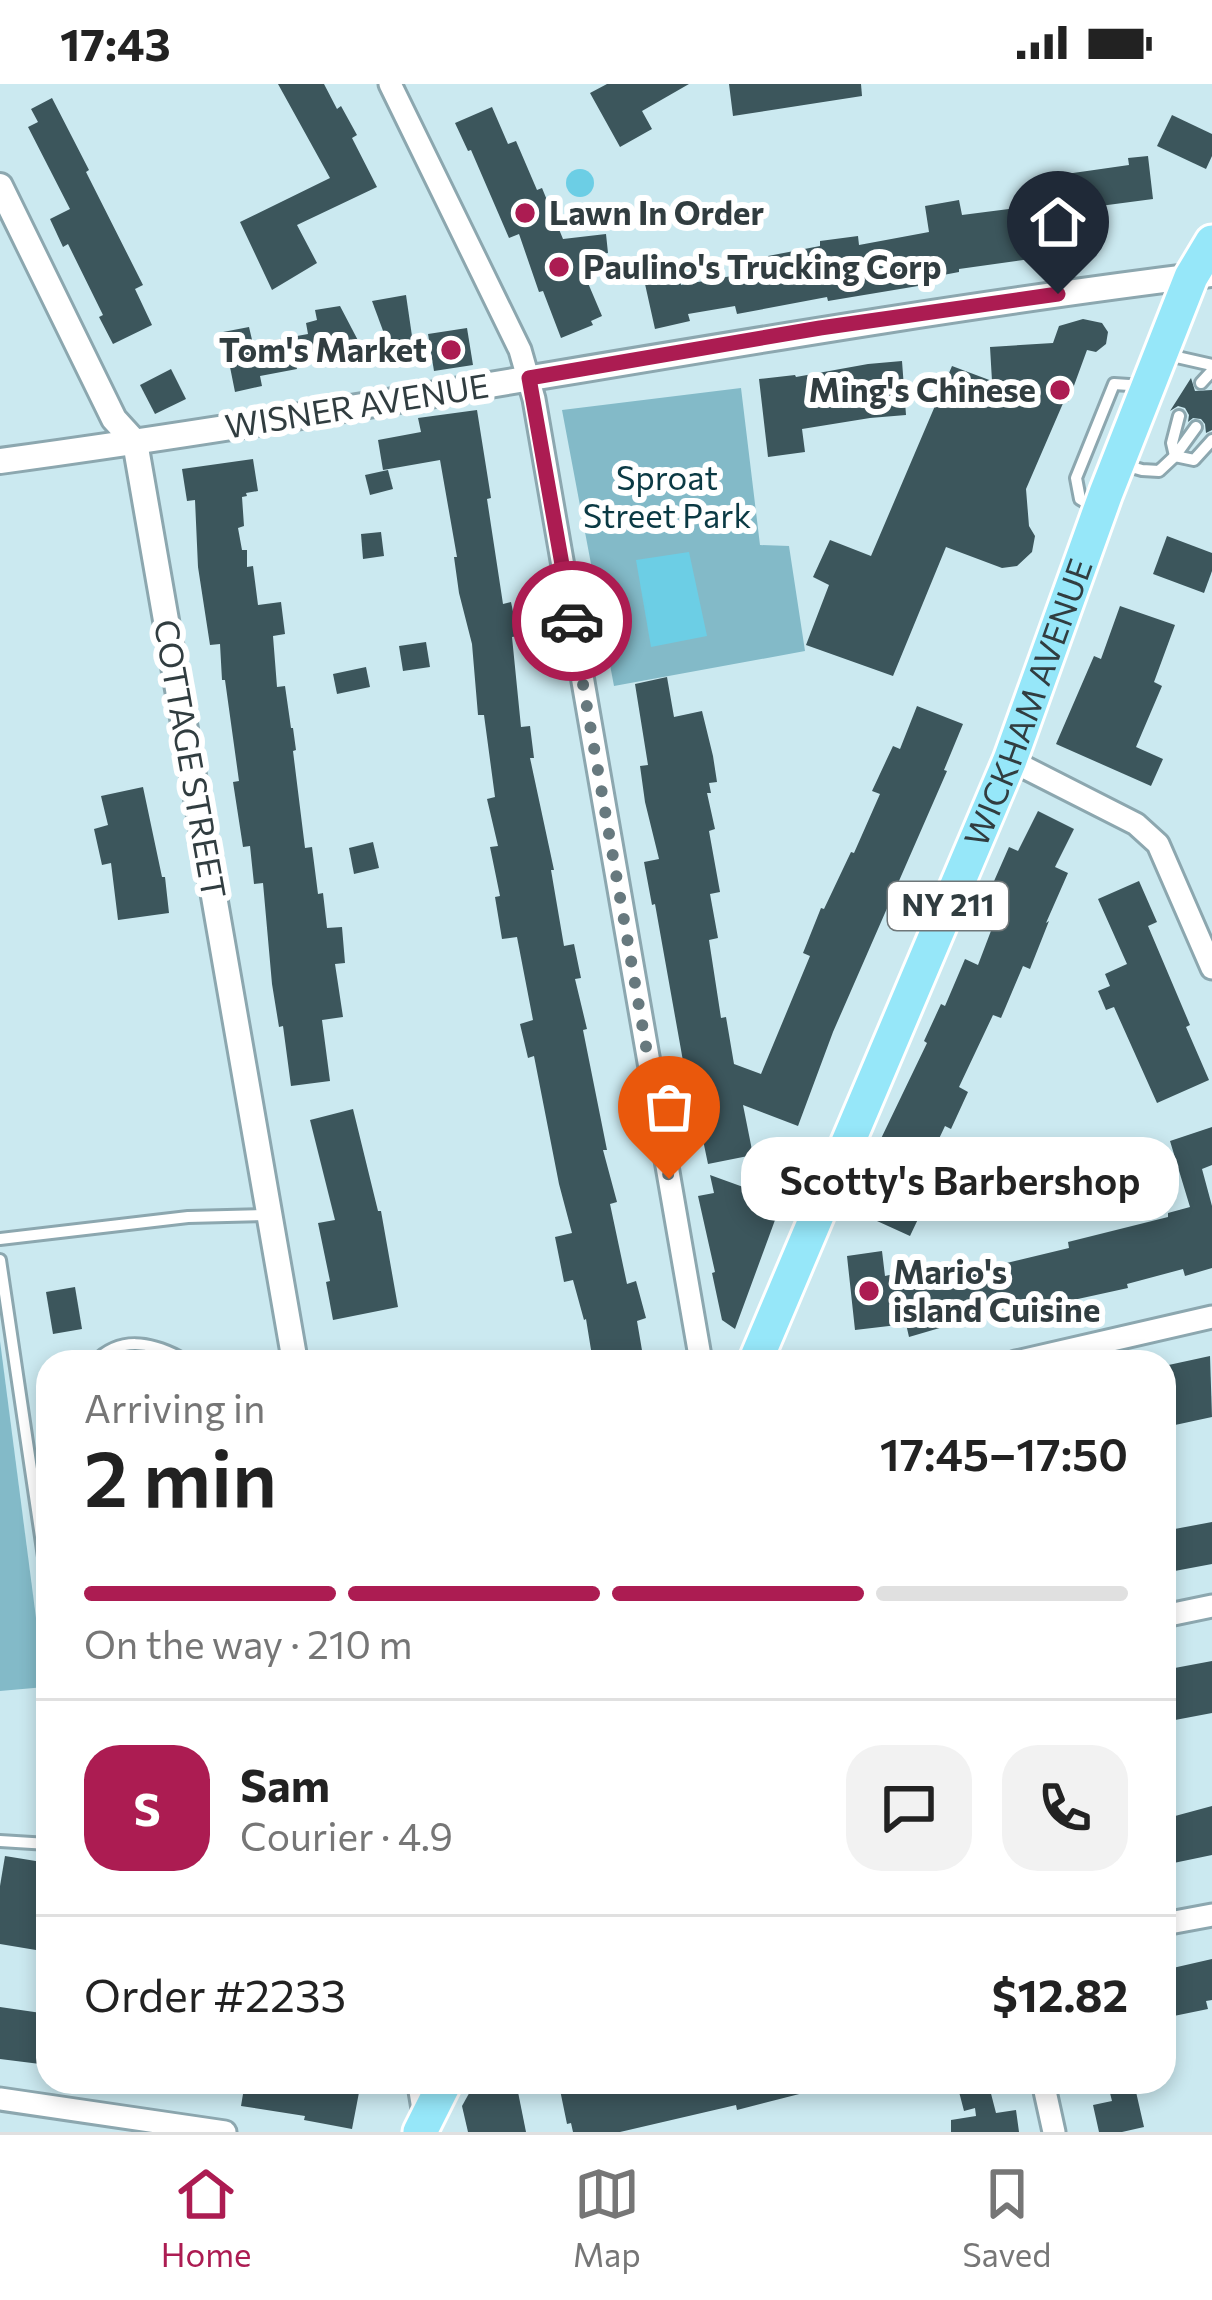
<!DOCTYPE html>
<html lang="en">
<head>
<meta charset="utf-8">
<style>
  :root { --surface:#fff; --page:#f2f2f2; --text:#222; --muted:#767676; --line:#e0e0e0; --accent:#ac1c52 }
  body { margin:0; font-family:Commissioner,sans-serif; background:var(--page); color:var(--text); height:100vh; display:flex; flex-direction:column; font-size:45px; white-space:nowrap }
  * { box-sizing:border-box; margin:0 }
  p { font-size:39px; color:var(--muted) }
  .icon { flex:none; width:66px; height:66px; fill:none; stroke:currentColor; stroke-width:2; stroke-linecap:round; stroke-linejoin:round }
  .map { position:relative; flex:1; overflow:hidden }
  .panel { position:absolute; left:36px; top:1266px; width:1140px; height:744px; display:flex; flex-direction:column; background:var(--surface); border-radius:36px; box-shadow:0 6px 18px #0003 }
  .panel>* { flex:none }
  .pin { position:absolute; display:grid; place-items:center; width:102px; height:102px; color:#fff; margin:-123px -51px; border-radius:50% 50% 50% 0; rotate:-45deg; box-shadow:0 0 12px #0007 }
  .pin .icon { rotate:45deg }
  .courier { position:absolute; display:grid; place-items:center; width:120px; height:120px; margin:-60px; border:9px solid #ac1c52; border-radius:50%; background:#fff; color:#222; box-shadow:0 3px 15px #0007 }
  .bubble { position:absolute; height:84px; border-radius:36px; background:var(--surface); box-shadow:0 6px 18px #0003; font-size:39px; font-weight:600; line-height:84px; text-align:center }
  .summary em { font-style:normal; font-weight:600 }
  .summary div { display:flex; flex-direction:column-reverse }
  .summary { display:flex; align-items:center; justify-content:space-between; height:204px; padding:0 48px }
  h1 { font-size:78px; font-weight:600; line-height:90px }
  .bar { display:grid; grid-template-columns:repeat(4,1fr); gap:18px 12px; align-content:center; height:144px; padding:0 48px }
  .bar i { height:15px; border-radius:9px; background:var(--line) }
  .bar .active { background:var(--accent) }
  .bar p { grid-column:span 4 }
  .line { display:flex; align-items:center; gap:30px; padding:0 48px; border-top:3px solid var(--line) }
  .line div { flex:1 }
  .round { display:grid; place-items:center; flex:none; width:126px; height:126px; border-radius:36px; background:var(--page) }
  .status { display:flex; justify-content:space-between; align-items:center; height:84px; padding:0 60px; background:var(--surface); direction:ltr }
  .status svg { height:33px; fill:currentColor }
  .tabs { display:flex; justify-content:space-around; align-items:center; height:168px; border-top:3px solid var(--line); background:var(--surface); font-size:33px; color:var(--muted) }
  .tabs a { display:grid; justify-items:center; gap:6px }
  .tabs .active { color:var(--accent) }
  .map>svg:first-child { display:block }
  .green { fill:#83bac8 }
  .water { fill:#6ccee5 }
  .building { fill:#3c565c }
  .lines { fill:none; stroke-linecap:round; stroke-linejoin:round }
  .service-casing { stroke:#8ca7af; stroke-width:16 }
  .minor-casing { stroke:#8ca7af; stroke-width:27 }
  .tertiary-casing { stroke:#8ca7af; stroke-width:30 }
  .primary-casing { stroke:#fff; stroke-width:39 }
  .service { stroke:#fff; stroke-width:10 }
  .minor { stroke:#fff; stroke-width:21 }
  .tertiary { stroke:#fff; stroke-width:24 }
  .primary { stroke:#96e7f9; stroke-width:33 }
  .done { stroke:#67797e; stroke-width:12; stroke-dasharray:0 21.6 }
  .route { stroke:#ac1c52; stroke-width:15 }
  .poi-dot { fill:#ac1c52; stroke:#fff; stroke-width:4.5 }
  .labels { text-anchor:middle; stroke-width:12; stroke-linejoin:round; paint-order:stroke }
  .shield { fill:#fff; stroke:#6f7779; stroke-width:3 }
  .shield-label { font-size:30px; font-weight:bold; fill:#313d40 }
  .poi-label { font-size:33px; font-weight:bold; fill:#313d40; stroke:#fff; text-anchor:start }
  .street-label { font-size:33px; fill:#313d40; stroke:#fff }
  .park-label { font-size:33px; fill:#0b3a44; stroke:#fff }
</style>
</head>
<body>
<div class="status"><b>17:43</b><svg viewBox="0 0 49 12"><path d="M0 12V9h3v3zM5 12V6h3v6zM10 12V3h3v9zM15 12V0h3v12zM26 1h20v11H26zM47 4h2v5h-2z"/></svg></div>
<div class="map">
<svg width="1212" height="2048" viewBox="0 0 1212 2048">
  <rect width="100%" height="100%" fill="#cbe9f0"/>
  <!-- green -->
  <g class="green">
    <polygon points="741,304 760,461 789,462 805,567 614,602 562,326"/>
    <polygon points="0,1257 45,1603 0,1607"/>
  </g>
  <!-- water -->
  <g class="water">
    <circle cx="580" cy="99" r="14"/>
    <polygon points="689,468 707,552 651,563 636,476"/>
  </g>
  <!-- building -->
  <g class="building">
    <polygon points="278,0 324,0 337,25 341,22 357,51 352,54 377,103 297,141 317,179 272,206 240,138 330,94"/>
    <polygon points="607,0 689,0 642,27 652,45 620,63 590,9"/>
    <polygon points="729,0 861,0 862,12 733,32"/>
    <polygon points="52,14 89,86 86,88 143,201 135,205 152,241 113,260 99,233 103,231 68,160 63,163 50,135 70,125 28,43 38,38 31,25"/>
    <polygon points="492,23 508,60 516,57 537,106 542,104 563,155 606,150 608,169 584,173 590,190 585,192 602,232 591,237 593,241 561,254 543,207 539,208 519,150 509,154 471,66 468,67 455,39"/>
    <polygon points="1172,31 1212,50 1212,72 1206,85 1157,62"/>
    <polygon points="1148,72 1153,115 1100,122 1105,158 1057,164 1058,171 959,185 959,188 917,196 918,202 828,217 827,213 737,230 735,222 688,230 690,237 655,245 643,191 677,183 681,201 771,185 768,172 820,162 820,157 858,152 859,161 929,148 925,122 959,116 962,131 1009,125 1010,133 1070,123 1066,90 1129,81 1128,74"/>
    <polygon points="406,211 413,259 389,263 372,217"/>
    <polygon points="340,222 363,266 296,280 297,285 260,292 262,302 235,308 223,248 249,243 253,260 308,250 306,239 317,236 315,226"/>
    <polygon points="1083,235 1102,239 1108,248 1106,260 1096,268 1087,266 1068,318 1064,317 1026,405 1029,442 1035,452 1032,468 1017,482 1002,484 946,463 893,592 806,561 829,501 813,493 830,456 871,472 952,282 992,297 990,263 1053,259 1059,242"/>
    <polygon points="467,244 473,281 434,287 428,250"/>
    <polygon points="902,277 906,331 870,334 802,345 805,368 768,373 759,295 795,291 796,293 868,280"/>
    <polygon points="171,285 186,315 155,330 140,301"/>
    <polygon points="1191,294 1195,307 1212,306 1212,346 1206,349 1205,340 1201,335 1193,334 1188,338 1189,331 1185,324 1178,322 1170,327"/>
    <polygon points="477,326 491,414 487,415 503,520 511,518 518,552 512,553 521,643 530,642 534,674 530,674 554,786 551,786 564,862 574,860 581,894 575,895 587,945 583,946 607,1066 603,1066 617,1118 610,1120 627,1200 636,1197 646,1234 637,1237 644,1278 593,1278 586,1235 584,1236 573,1196 564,1198 555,1153 572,1149 559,1100 534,972 528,974 520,940 533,936 517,853 502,855 495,813 500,812 490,763 498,762 487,715 495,713 484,631 478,631 472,560 459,509 454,473 457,473 440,376 383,386 378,356 421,348 418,334"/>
    <polygon points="253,375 258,407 246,409 247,412 242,413 244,442 238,444 242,466 247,466 247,483 253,482 258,521 281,518 285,550 273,552 277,603 285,602 291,644 293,644 296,666 293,667 305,764 312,763 318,810 323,809 327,844 342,843 345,879 335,880 343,933 322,936 330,997 291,1002 283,942 279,943 272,900 263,799 254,800 250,762 243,763 233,698 239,697 225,596 222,596 220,560 210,561 198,483 195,416 187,417 182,385"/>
    <polygon points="388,386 393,405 370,411 365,391"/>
    <polygon points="381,448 384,472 363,475 361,450"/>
    <polygon points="1167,452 1212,469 1212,487 1204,509 1153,490"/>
    <polygon points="1120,522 1175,541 1154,598 1162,602 1136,663 1163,675 1151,702 1056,660 1094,572 1101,575"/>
    <polygon points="426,558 430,583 403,587 399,562"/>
    <polygon points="366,583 370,603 337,610 333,590"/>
    <polygon points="667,593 674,633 702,627 713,672 717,698 709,699 711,709 707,709 715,745 709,747 720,808 710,810 718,854 709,856 721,934 726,933 734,980 761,990 810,872 803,869 821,824 824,825 851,768 854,769 880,710 872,707 893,662 900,665 917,622 963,640 944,686 947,687 833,948 798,1042 743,1021 753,1071 708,1080 698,1032 693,1033 655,820 652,821 644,778 659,775 645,718 640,682 648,681 635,600"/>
    <polygon points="143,703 162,793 165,793 169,829 118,836 111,779 102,781 94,745 108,741 101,712"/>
    <polygon points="1038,727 1074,745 1055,783 1068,789 1046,839 1049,837 1030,885 1023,882 1001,934 993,931 959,1003 968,1008 951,1045 945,1042 914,1108 928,1114 910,1152 855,1127 883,1068 876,1065 927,959 924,957 941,920 945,922 965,875 978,881 1005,810 991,804 1009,763 1018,767"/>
    <polygon points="373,758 379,784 354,790 349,764"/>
    <polygon points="1139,797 1157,838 1148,842 1190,941 1186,943 1209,996 1157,1019 1114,923 1106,926 1098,907 1110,902 1105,890 1127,880 1098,815"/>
    <polygon points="353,1025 378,1127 381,1127 398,1223 333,1236 326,1198 330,1197 318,1139 335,1136 310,1036"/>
    <polygon points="1212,1043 1212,1081 1202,1085 1212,1122 1212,1184 1185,1192 1183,1185 1127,1200 1128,1204 1023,1227 1021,1220 909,1253 906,1240 855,1246 847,1172 882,1167 885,1192 929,1182 932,1194 984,1180 986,1184 1069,1164 1068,1158 1168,1133 1168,1129 1190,1123 1170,1057"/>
    <polygon points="710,1091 782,1117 735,1245 722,1236 712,1189 715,1188 698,1112 714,1109"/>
    <polygon points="75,1203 82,1245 53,1250 46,1208"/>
    <polygon points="1210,1272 1212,1333 1175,1341 1164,1282"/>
    <polygon points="1212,1438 1212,1480 1164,1489 1164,1447"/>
    <polygon points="1212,1577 1212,1629 1175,1636 1173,1628 1164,1630 1164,1586"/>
    <polygon points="1212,1722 1212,1771 1164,1781 1164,1735"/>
    <polygon points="5,1772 48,1779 48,1868 0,1860 0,1802"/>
    <polygon points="1212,1875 1212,1916 1206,1917 1208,1925 1164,1934 1164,1886"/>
    <polygon points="0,1923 48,1930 48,1981 0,1975"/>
    <polygon points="245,1998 361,1998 352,2045 304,2036 305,2032 241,2022"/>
    <polygon points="503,1998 516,1998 526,2048 468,2048 462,2022 472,2004"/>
    <polygon points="574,1998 818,1998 819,2005 737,2026 736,2021 620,2048 573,2048 571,2039 567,2040 559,2001"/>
    <polygon points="971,1998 988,1998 996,2029 1016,2026 1019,2048 951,2048 951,2036 976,2032 975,2024 964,2027 958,2004 971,2000"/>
    <polygon points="1134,1999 1144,2043 1122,2048 1099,2048 1093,2021 1112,2017 1109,2005"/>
  </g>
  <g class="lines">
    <!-- service casing -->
    <g class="service-casing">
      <g id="service">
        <polyline points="1168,271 1212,281"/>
        <polyline points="1201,299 1212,287"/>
        <polyline points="1179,332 1172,359 1175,372 1194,376 1212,356"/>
        <polyline points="1121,380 1142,386 1159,387 1175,372 1196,343"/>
        <polyline points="1097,425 1080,415 1076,394 1114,300 1144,302"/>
        <polyline points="0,1155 188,1133 269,1131"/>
        <polyline points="0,1176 48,1500"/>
        <path d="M95,1278c25,-26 55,-20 84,-5"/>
        <polyline points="0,1757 48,1760"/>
      </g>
    </g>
    <!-- minor casing -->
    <g class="minor-casing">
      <g id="minor">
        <polyline points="390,0 520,266 534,315 701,1278"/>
        <polyline points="1010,676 1136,740 1158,760 1212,884"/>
        <polyline points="1016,1278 1212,1233"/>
        <polyline points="1164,1532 1212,1522"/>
        <polyline points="1164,1840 1212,1831"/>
        <polyline points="1043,1998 1054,2048"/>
        <polyline points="0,2015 225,2048"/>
      </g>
    </g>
    <!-- tertiary casing -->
    <g class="tertiary-casing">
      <g id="tertiary">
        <polyline points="0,102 114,335 135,358 295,1278"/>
        <path d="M0,377c405,-55 806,-137 1212,-187"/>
        <polyline points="420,1998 427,2040"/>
      </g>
    </g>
    <!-- primary casing -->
    <g class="primary-casing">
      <g id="primary">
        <path id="s1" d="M755,1278l255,-602 96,-267 85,-216 21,-35"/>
        <polyline points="420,2048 445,1998"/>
      </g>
    </g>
    <!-- service -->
    <use href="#service" class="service"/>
    <!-- minor -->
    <use href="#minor" class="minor"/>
    <!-- tertiary -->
    <use href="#tertiary" class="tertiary"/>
    <!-- primary -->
    <use href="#primary" class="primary"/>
  </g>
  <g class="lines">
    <!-- done -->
    <polyline class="done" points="572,537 669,1095"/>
    <!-- route -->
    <polyline class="route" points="572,537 529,294 820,244 1058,210"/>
  </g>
  <!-- markers -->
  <g class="poi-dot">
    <circle cx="525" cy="129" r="12"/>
    <circle cx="559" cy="183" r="12"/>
    <circle cx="451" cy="266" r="12"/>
    <circle cx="1060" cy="306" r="12"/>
    <circle cx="869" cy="1207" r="12"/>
  </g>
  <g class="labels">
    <!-- shield labels -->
    <rect class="shield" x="888" y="798" width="120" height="48" rx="9"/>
    <g class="shield-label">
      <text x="948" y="832">NY 211</text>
    </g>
    <!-- poi labels -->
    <g class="poi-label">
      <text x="549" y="141">Lawn In Order</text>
      <text x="583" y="195">Paulino's Trucking Corp</text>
      <text x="427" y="278" text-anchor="end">Tom's Market</text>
      <text x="1036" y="318" text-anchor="end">Ming's Chinese</text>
      <text x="893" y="1200">Mario's<tspan x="893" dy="38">island Cuisine</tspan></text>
    </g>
    <!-- street labels -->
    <g class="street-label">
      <text transform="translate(357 322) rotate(-9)" y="12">WISNER AVENUE</text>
      <text dy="12" stroke="none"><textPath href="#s1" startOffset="714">WICKHAM AVENUE</textPath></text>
      <text transform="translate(190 675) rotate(80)" y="12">COTTAGE STREET</text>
    </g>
    <!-- park labels -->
    <g class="park-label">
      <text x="667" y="406">Sproat<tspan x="667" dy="38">Street Park</tspan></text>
    </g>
  </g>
</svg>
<div class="pin" style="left:669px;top:1095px;background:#ea580c"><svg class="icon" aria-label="bag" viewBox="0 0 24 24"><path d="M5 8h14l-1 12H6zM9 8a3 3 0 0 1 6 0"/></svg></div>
<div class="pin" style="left:1058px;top:210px;background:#1f2937"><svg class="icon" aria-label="home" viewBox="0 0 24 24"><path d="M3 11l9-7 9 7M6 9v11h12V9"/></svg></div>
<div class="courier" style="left:572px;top:537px"><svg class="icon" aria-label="car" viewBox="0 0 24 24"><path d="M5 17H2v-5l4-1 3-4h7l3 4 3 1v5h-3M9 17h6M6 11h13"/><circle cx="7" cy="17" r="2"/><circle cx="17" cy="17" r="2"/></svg></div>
<div class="bubble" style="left:741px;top:1053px;width:438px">Scotty's Barbershop</div>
<section class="panel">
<div class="summary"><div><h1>2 min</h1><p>Arriving in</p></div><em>17:45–17:50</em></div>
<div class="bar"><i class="active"></i><i class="active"></i><i class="active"></i><i></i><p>On the way · 210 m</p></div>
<div class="line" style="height:216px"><b class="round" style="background:var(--accent);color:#fff">S</b><div><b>Sam</b><p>Courier · 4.9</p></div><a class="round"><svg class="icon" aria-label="chat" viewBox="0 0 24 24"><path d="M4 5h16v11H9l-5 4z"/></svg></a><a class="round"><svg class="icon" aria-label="phone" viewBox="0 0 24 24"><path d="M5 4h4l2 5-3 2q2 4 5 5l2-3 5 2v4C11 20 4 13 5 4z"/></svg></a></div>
<div class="line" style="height:156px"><div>Order #2233</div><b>$12.82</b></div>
</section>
</div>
<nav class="tabs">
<a class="active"><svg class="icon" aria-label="home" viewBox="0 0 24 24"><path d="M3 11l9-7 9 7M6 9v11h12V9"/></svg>Home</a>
<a><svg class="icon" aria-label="map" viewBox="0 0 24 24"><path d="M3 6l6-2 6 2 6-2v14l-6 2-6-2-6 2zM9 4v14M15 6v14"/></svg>Map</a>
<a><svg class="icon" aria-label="saved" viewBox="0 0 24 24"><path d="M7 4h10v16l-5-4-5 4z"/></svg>Saved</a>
</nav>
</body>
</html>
